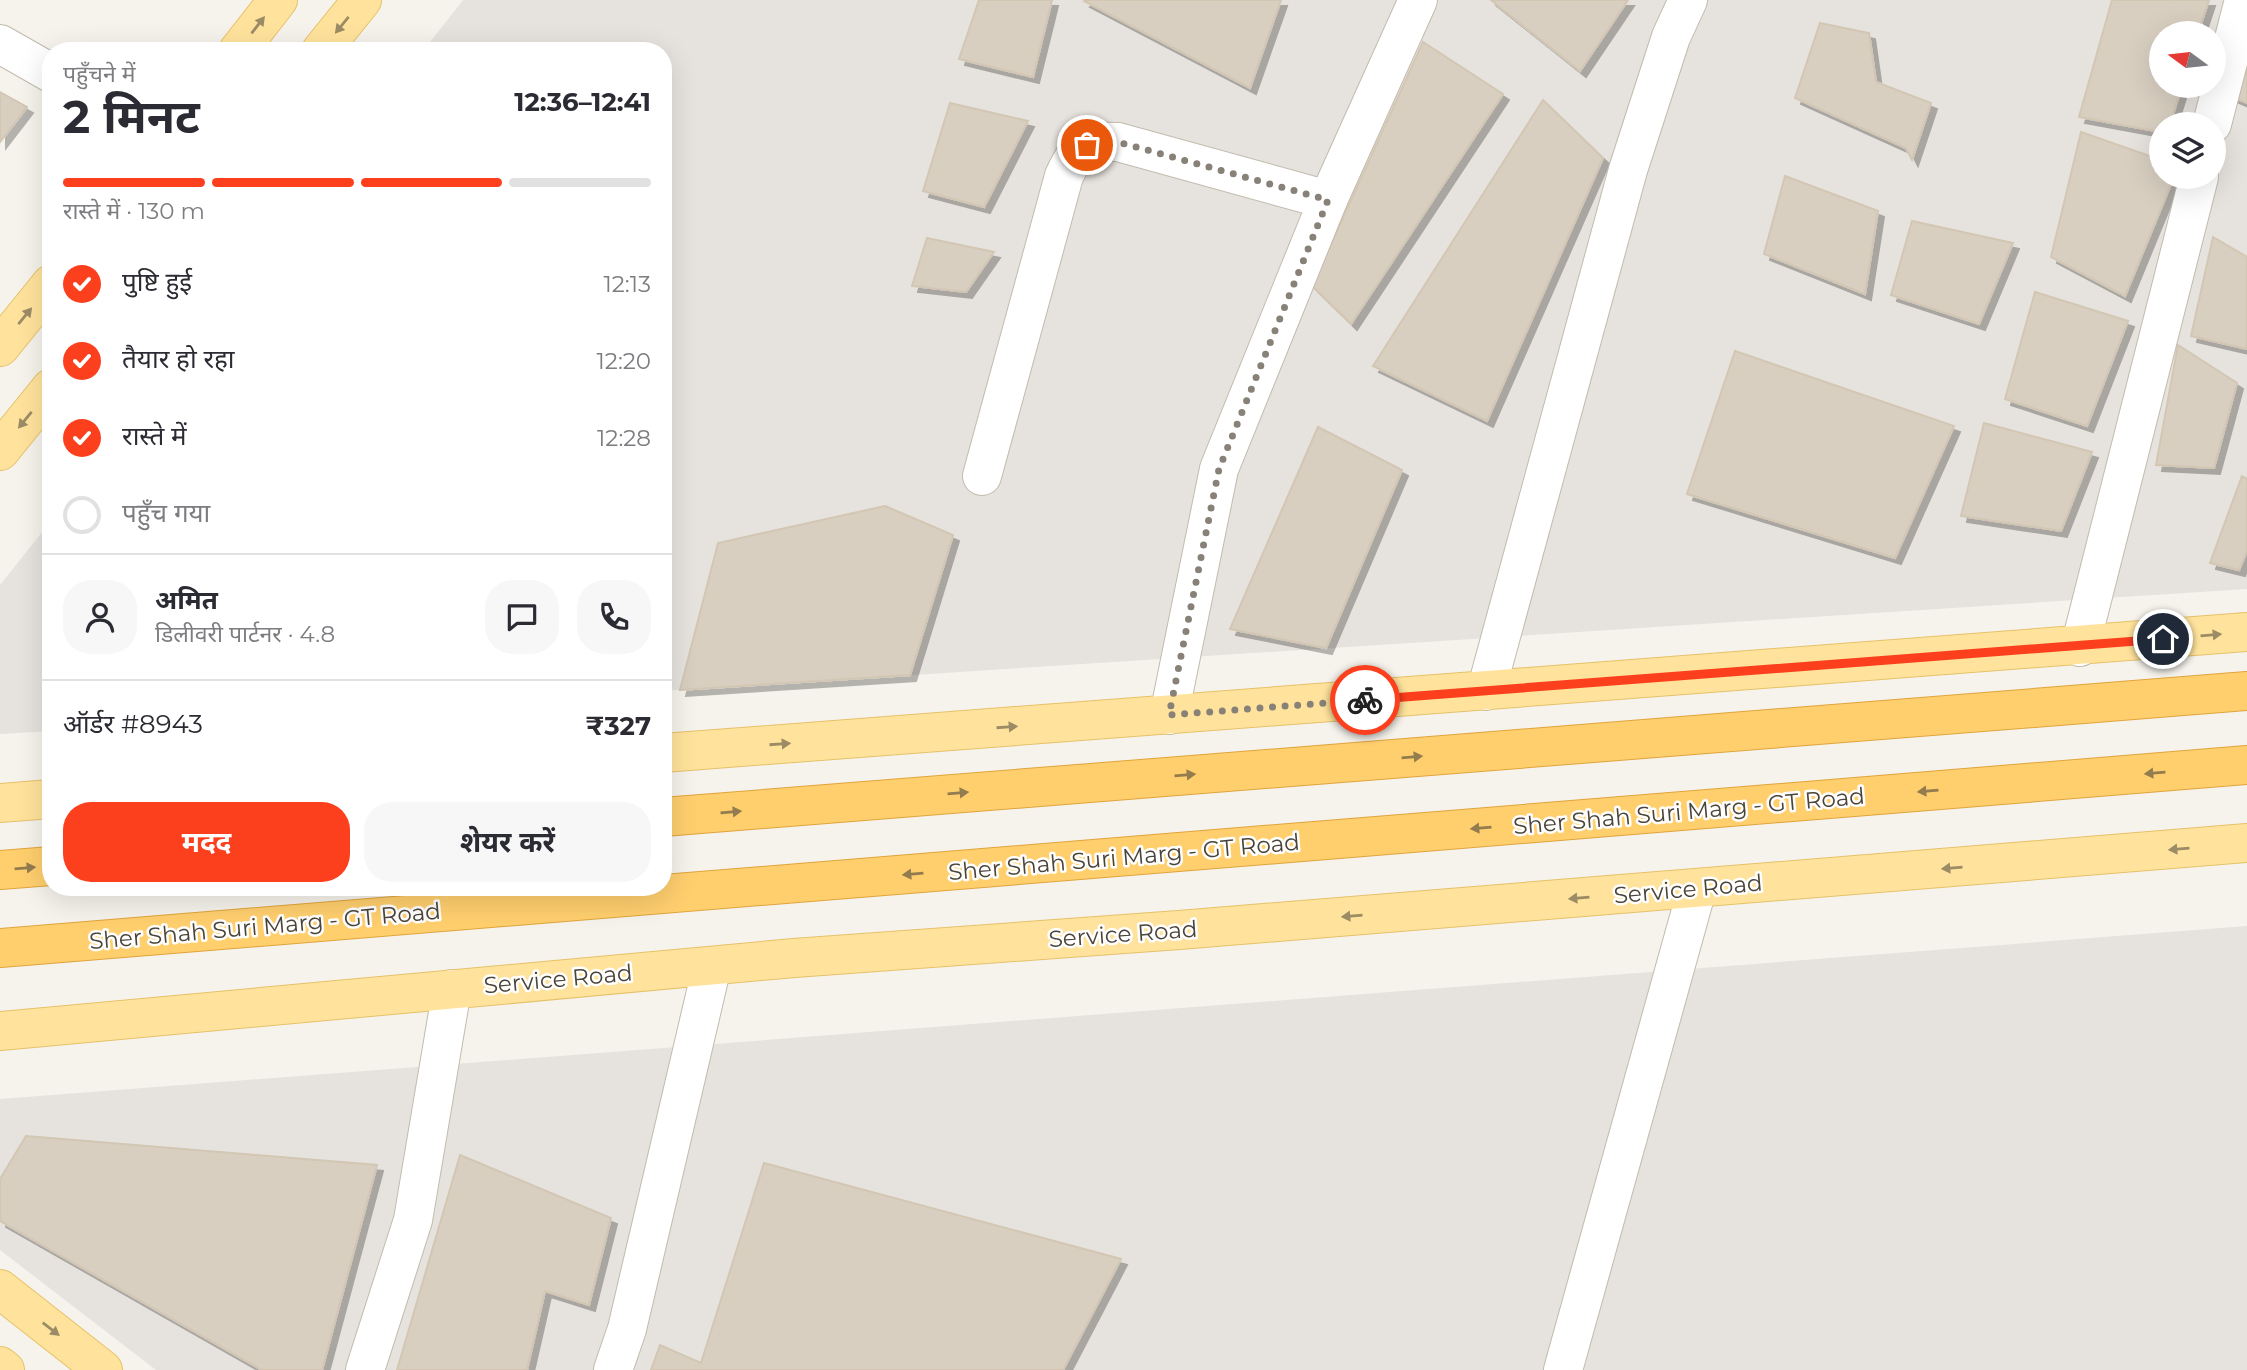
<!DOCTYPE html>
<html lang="hi">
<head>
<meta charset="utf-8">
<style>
  :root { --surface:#fff; --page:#f7f7f7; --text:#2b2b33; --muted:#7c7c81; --line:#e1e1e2; --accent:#fc3f1d }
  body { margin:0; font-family:Montserrat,"Noto Sans Devanagari",sans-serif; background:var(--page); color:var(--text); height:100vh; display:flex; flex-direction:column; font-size:26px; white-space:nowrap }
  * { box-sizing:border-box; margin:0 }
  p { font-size:23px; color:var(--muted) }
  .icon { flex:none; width:38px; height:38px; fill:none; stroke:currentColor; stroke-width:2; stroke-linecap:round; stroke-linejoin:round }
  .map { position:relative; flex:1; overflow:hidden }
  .side { position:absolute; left:42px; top:42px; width:630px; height:854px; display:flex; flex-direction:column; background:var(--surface); border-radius:28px; box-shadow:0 7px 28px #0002 }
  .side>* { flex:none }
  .needle { width:46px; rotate:285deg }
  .fabs { position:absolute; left:2149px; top:21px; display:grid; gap:14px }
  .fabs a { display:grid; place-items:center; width:77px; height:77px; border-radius:50%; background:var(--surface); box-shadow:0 7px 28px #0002; font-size:35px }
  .pin { position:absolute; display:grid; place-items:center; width:60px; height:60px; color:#fff; margin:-30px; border:4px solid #fff; border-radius:50%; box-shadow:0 2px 7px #0007 }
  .courier { position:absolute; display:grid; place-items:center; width:70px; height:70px; margin:-35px; border:5px solid #fc3f1d; border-radius:50%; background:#fff; color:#222; box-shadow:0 2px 9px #0007 }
  .summary em { font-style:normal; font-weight:700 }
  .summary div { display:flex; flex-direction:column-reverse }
  .summary { display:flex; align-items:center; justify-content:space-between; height:119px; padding:0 21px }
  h1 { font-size:46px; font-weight:700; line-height:52px }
  .bar { display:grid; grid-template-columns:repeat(4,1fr); gap:10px 7px; align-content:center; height:84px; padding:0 21px }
  .bar i { height:9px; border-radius:5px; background:var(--line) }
  .bar .active { background:var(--accent) }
  .bar p { grid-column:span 4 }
  .line { display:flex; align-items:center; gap:18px; padding:0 21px; border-top:2px solid var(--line) }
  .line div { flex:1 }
  .round { display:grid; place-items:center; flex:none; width:74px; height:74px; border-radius:28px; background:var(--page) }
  ol { padding:0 21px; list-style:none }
  li { display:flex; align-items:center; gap:21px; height:77px }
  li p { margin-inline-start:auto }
  li .icon { padding:7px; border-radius:50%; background:var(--accent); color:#fff; stroke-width:4 }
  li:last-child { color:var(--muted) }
  li i { width:38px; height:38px; border:4px solid var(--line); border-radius:50% }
  .cta { display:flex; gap:14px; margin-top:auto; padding:14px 21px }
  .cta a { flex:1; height:80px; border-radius:28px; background:var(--accent); color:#fff; font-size:28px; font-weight:700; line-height:80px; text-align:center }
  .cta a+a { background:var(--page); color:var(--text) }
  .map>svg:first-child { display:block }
  .industrial { fill:#e6e2dd; fill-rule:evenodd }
  .building { fill:#d8cfc1; stroke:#d3c7b4; stroke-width:2; filter:url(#shadow) }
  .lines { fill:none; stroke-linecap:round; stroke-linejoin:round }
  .street-casing { stroke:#c2bbae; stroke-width:40 }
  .primary-casing { stroke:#e6c16a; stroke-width:40 }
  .highway-casing { stroke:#e0a43c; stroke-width:40 }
  .street { stroke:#fff; stroke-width:38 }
  .primary { stroke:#ffe39c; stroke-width:38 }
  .highway { stroke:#ffcf6e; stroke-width:38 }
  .oneway { fill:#9c8c66 }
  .oneway2 { fill:#937c4e }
  .done { stroke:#878178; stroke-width:7; stroke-dasharray:0 12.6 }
  .route { stroke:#fc3f1d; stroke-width:9 }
  .labels { text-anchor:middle; stroke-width:5; stroke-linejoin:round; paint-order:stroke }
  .street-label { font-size:23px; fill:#4b4439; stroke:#fff }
</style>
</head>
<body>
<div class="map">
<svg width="2247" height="1370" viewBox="0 0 2247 1370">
  <defs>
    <filter id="shadow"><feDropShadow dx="6" dy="6" stdDeviation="0" flood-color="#0004"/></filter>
  </defs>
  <rect width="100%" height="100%" fill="#f6f3ec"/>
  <!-- industrial -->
  <g class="industrial">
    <path d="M463,0h1784v589l-1584,102v-640h-240zM2161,33h53v53h-53zM2161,124h53v53h-53z"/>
    <polygon points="51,521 51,731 0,734 0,585"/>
    <polygon points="2247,926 2247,1370 156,1370 0,1250 0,1099"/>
  </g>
  <!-- building -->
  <g class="building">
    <polygon points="979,0 1052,0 1033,77 959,59"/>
    <polygon points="1085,0 1281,0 1250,88 1084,1"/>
    <polygon points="1491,0 1628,0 1580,71"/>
    <polygon points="2112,0 2209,0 2198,33 2161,33 2161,86 2182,86 2170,124 2161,124 2161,132 2079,117"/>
    <polygon points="1820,23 1869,33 1876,82 1931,103 1912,160 1906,148 1795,98"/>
    <polygon points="2247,36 2247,103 2233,97"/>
    <polygon points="1423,42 1503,94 1351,324 1312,286"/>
    <polygon points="0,92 27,107 0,142"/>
    <polygon points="1543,100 1603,158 1487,421 1373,366"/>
    <polygon points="950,103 1028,121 984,207 923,191"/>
    <polygon points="2081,132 2161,160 2161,177 2174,177 2125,296 2051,257"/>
    <polygon points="1785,176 1878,211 1865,294 1764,254"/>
    <polygon points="1912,221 2013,243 1979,324 1891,295"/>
    <polygon points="2213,237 2247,257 2247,349 2191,336"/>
    <polygon points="927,238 994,252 966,292 912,286"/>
    <polygon points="2035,292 2128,321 2087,426 2005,399"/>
    <polygon points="2178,345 2237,383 2214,468 2156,465"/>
    <polygon points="1735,351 1954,426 1895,558 1687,494"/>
    <polygon points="1984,423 2092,452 2061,531 1961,516"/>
    <polygon points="1318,427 1402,470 1326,648 1230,629"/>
    <polygon points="2242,476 2247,479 2247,551 2239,570 2210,563"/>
    <polygon points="885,506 953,535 910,675 680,690 718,543"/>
    <polygon points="26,1136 377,1165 322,1370 262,1370 0,1221 0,1179"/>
    <polygon points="460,1155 611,1218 589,1305 545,1291 527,1370 397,1370"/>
    <polygon points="764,1163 1121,1259 1063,1370 651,1370 660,1345 701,1363"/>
  </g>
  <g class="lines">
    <!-- street casing -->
    <g class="street-casing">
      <g id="street">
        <polyline points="0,44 51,73"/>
        <polyline points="2212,124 2244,0"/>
        <path d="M982,476l82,-300c14,-29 21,-36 54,-34l210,58"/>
        <polyline points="2080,647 2199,177"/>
        <polyline points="1486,691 1628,170 1671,37 1688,0"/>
        <polyline points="1169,715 1219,469 1328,200 1418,0"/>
        <polyline points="365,1370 413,1220 452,989"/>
        <polyline points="613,1370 627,1329 712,966"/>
        <polyline points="1563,1370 1697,889"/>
      </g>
    </g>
    <!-- primary casing -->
    <g class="primary-casing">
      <g id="primary">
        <polyline points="238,51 278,0"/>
        <polyline points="321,51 362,0"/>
        <polyline points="0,347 51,284"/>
        <polyline points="0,451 51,388"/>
        <polyline points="663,753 2247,632"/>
        <polyline points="0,803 51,799"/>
        <polyline points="0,1031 794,958 1179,930 2247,843"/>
        <polyline points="0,1289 103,1370"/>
        <polyline points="0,1366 5,1370"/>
      </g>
    </g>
    <!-- highway casing -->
    <g class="highway-casing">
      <g id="highway">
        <polyline points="663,817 2247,691"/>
        <polyline points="0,870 51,866"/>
        <polyline points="0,948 2247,765"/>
      </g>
    </g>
    <!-- street -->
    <use href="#street" class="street"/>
    <!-- primary -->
    <use href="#primary" class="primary"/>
    <!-- highway -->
    <use href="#highway" class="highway"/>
  </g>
  <!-- one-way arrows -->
  <defs><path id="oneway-solid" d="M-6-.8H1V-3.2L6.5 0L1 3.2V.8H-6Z" transform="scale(1.75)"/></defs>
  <g class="oneway">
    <use href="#oneway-solid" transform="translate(258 25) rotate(-52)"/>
    <use href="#oneway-solid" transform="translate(342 25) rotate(129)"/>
    <use href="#oneway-solid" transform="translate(25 316) rotate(-51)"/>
    <use href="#oneway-solid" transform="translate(25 420) rotate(129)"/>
    <use href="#oneway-solid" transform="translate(2211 635) rotate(-5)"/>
    <use href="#oneway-solid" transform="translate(1007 727) rotate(-4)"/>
    <use href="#oneway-solid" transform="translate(780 744) rotate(-4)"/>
    <use href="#oneway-solid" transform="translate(2179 849) rotate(175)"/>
    <use href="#oneway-solid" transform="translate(1952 868) rotate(175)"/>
    <use href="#oneway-solid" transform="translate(1579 898) rotate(175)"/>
    <use href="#oneway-solid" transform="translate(1352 916) rotate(175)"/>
    <use href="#oneway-solid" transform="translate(51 1329) rotate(38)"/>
  </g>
  <g class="oneway2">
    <use href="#oneway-solid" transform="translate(1412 757) rotate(-5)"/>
    <use href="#oneway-solid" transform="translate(2155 773) rotate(175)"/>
    <use href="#oneway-solid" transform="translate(1185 775) rotate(-5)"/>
    <use href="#oneway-solid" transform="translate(1928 791) rotate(175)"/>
    <use href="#oneway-solid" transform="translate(958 793) rotate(-5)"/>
    <use href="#oneway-solid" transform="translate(731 812) rotate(-5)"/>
    <use href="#oneway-solid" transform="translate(1481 828) rotate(175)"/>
    <use href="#oneway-solid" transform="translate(25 868) rotate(-5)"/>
    <use href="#oneway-solid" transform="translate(913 874) rotate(175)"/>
  </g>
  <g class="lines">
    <!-- done -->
    <polyline class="done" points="1087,145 1100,141 1118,142 1328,200 1219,469 1169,715 1365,700"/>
    <!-- route -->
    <polyline class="route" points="1365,700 2163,639"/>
  </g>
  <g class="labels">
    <!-- street labels -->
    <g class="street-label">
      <text transform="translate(1689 811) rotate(-5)" y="8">Sher Shah Suri Marg - GT Road</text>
      <text transform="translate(1124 857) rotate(-5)" y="8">Sher Shah Suri Marg - GT Road</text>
      <text transform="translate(1688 889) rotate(-5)" y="8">Service Road</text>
      <text transform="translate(265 926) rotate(-5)" y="8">Sher Shah Suri Marg - GT Road</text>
      <text transform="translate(1123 934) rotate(-4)" y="8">Service Road</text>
      <text transform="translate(558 979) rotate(-5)" y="8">Service Road</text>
    </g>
  </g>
</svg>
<div class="fabs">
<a><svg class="needle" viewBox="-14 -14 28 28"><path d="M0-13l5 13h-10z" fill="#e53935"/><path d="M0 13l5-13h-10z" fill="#7c7c81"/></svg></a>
<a><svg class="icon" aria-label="layers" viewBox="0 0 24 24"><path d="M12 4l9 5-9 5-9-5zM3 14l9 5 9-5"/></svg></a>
</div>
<div class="pin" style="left:1087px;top:145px;background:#ea580c"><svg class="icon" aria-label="bag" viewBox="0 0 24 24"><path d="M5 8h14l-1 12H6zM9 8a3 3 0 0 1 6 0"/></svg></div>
<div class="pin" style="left:2163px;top:639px;background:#1f2937"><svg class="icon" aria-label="home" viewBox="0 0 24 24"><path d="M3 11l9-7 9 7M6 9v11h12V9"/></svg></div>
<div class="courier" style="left:1365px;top:700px"><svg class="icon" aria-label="bike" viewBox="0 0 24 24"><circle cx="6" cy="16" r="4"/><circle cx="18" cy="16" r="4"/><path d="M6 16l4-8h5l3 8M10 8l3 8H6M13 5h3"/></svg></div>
<section class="side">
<div class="summary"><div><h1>2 मिनट</h1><p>पहुँचने में</p></div><em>12:36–12:41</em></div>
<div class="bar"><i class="active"></i><i class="active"></i><i class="active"></i><i></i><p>रास्ते में · 130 m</p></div>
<ol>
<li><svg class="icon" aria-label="check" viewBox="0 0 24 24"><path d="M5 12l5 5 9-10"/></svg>पुष्टि हुई<p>12:13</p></li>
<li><svg class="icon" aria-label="check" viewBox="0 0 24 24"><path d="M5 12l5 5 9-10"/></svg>तैयार हो रहा<p>12:20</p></li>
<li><svg class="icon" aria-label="check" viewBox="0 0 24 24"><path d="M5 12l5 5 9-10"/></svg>रास्ते में<p>12:28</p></li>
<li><i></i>पहुँच गया</li>
</ol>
<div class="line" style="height:126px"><a class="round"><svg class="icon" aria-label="person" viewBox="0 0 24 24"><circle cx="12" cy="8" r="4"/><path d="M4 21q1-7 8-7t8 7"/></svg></a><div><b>अमित</b><p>डिलीवरी पार्टनर · 4.8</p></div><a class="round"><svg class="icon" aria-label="chat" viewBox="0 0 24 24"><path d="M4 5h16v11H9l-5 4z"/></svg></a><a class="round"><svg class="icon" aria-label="phone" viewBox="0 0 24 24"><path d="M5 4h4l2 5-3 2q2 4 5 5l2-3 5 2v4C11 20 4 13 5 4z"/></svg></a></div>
<div class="line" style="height:91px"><div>ऑर्डर #8943</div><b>₹327</b></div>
<div class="cta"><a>मदद</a><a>शेयर करें</a></div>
</section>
</div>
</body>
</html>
